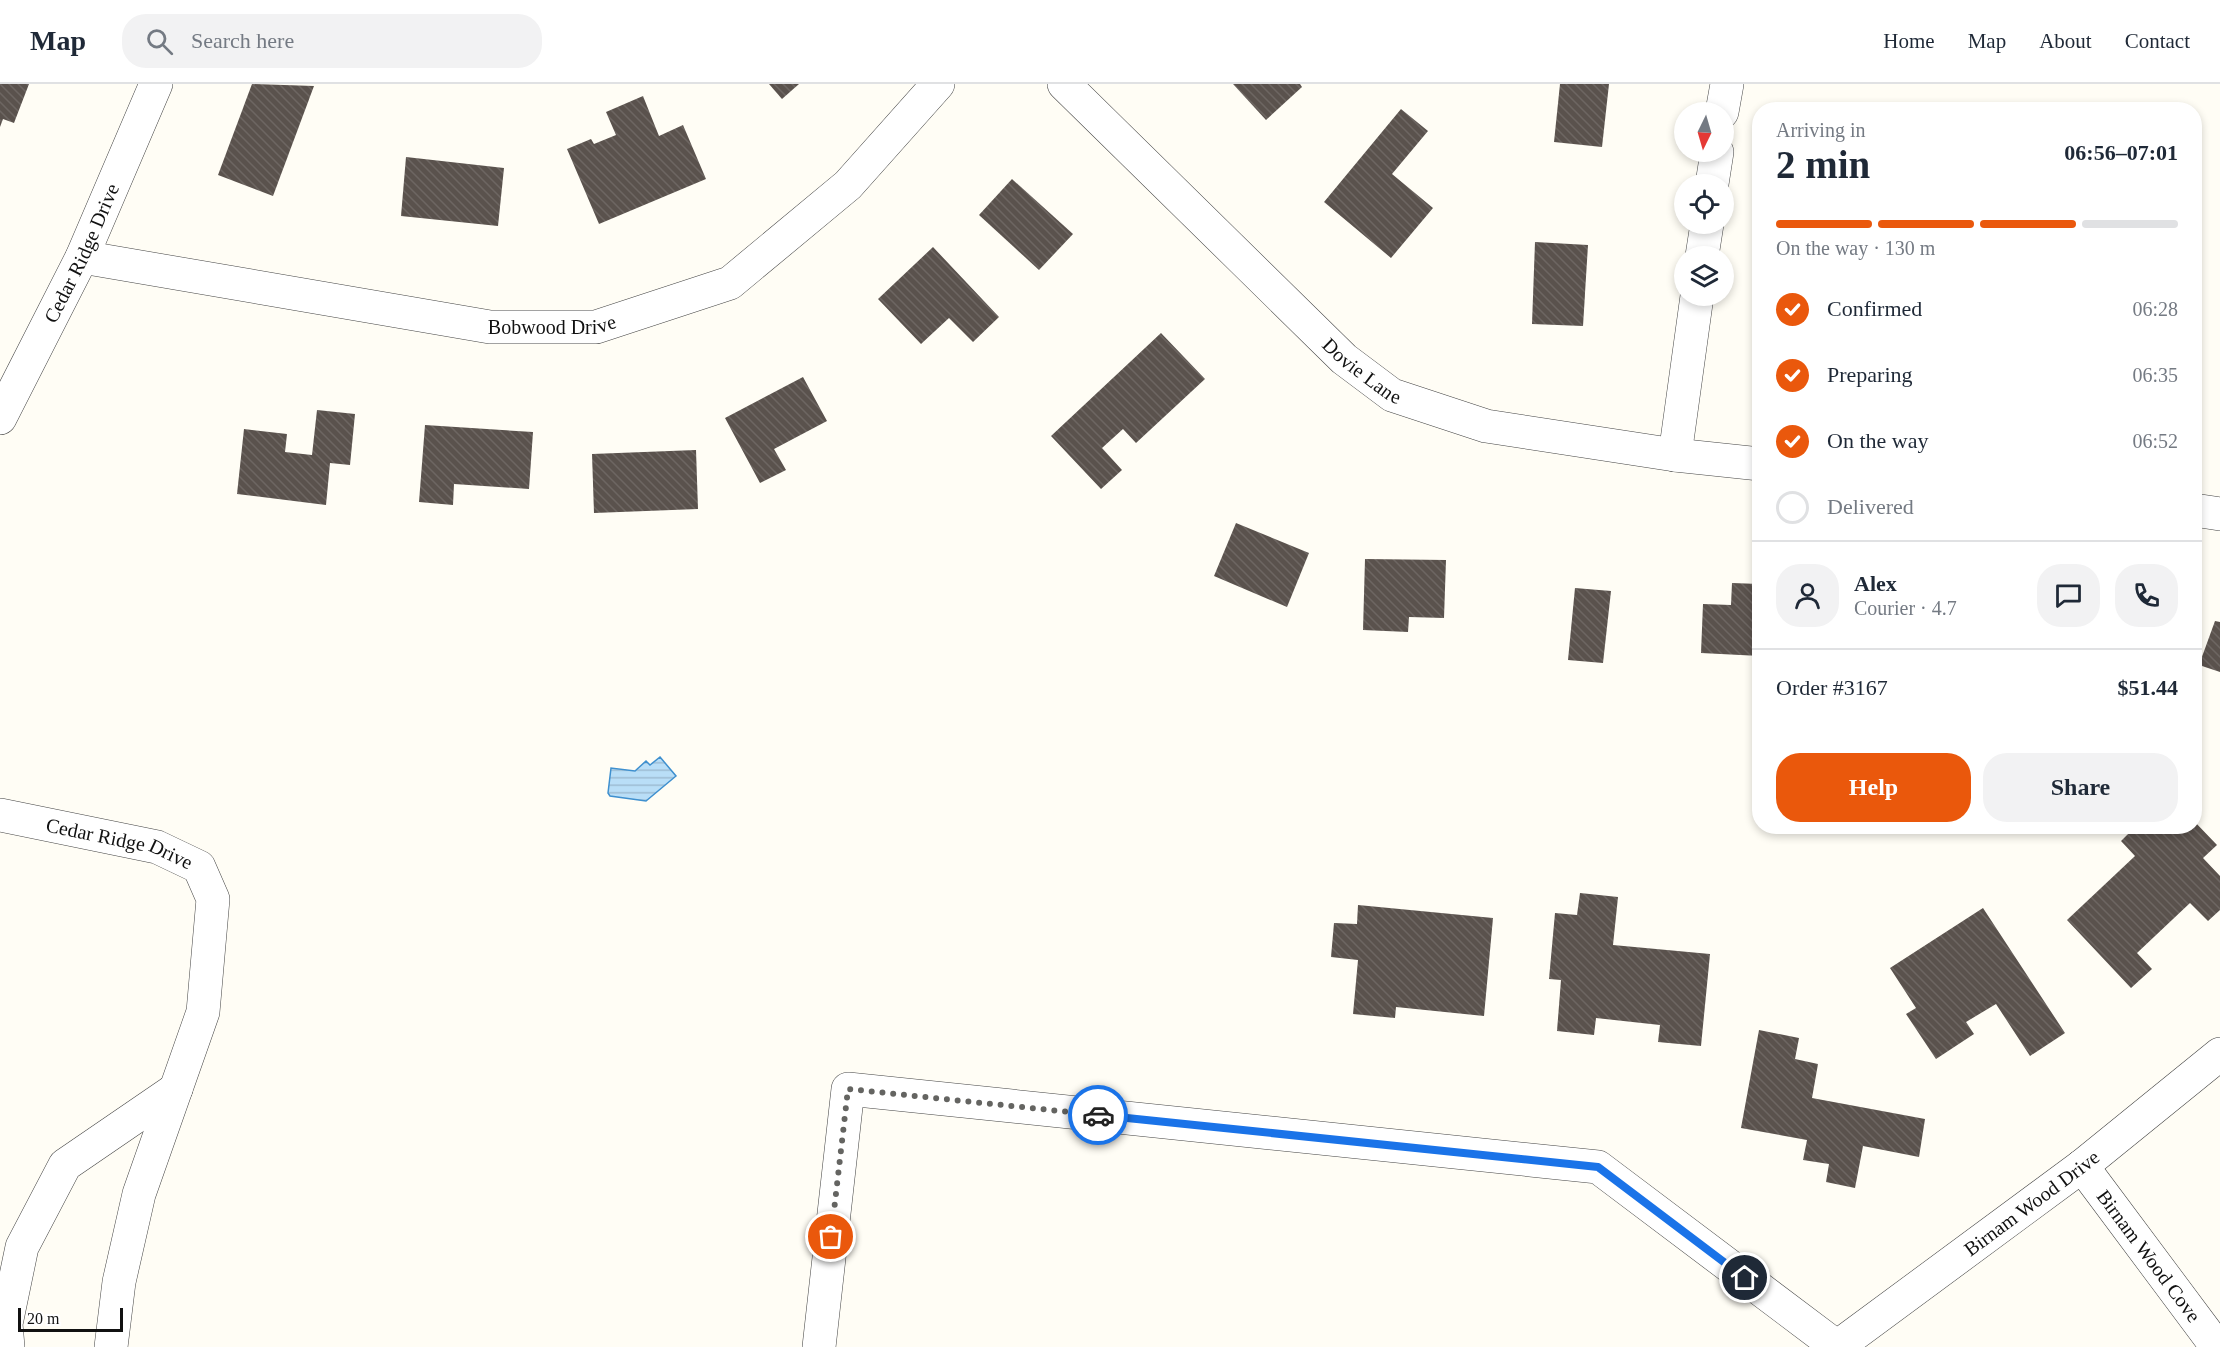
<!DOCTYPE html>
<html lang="en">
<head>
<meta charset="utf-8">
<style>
  :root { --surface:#fff; --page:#f2f2f3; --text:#1f2937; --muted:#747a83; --line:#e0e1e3; --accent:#ea580c }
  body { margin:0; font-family:"Times New Roman",serif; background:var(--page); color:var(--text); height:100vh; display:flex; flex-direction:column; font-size:22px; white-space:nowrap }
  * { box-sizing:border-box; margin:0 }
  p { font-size:20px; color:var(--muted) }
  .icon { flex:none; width:33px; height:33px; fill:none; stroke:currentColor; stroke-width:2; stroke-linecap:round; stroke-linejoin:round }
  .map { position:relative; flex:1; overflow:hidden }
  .details { position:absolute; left:1752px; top:18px; width:450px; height:732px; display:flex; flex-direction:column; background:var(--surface); border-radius:24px; box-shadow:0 3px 9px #0003 }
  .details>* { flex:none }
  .needle { width:39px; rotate:185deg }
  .tools { position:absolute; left:1674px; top:18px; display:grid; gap:12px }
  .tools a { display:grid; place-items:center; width:60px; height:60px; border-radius:50%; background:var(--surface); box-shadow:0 3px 9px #0003; font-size:30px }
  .scale { position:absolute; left:18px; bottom:15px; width:105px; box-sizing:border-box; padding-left:6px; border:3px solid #111; border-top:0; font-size:16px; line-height:21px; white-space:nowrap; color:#111; -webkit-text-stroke:4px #fff; paint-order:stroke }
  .pin { position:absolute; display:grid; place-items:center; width:51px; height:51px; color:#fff; margin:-26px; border:3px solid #fff; border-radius:50%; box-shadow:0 2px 6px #0007 }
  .courier { position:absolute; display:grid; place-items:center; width:60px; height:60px; margin:-30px; border:4px solid #1a73e8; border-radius:50%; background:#fff; color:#222; box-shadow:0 2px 8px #0007 }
  .headline em { font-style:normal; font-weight:700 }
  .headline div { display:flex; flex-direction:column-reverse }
  .headline { display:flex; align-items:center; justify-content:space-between; height:102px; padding:0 24px }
  h1 { font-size:39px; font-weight:700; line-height:45px }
  .bar { display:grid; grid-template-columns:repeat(4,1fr); gap:9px 6px; align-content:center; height:72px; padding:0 24px }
  .bar i { height:8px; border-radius:4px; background:var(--line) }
  .bar .on { background:var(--accent) }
  .bar p { grid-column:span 4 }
  .line { display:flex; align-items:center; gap:15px; padding:0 24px; border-top:2px solid var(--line) }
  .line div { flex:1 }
  .round { display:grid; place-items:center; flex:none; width:63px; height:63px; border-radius:24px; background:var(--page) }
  ol { padding:0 24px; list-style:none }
  li { display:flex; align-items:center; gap:18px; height:66px }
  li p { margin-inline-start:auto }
  li .icon { padding:6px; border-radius:50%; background:var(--accent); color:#fff; stroke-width:4 }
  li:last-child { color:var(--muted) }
  li i { width:33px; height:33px; border:3px solid var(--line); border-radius:50% }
  .cta { display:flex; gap:12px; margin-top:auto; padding:12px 24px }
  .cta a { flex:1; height:69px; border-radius:24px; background:var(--accent); color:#fff; font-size:24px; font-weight:700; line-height:69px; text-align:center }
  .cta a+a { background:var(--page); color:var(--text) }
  header { display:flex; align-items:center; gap:36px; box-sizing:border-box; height:84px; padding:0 30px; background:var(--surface); border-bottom:2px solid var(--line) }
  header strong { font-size:28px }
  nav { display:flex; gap:33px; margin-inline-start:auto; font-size:21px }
  .search { width:420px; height:54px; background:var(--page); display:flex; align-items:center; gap:15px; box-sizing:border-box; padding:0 21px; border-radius:24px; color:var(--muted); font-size:22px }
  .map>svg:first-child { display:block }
  .water { fill:url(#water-rules); stroke:#3f90cf; stroke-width:1.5 }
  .building { fill:url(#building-back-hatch) }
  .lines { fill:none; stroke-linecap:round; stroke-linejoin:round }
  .minor-casing { stroke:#444; stroke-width:34 }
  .minor { stroke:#fff; stroke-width:33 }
  .done { stroke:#646461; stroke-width:6; stroke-dasharray:0 10.8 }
  .route { stroke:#1a73e8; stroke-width:8 }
  .labels { text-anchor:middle; stroke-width:6; stroke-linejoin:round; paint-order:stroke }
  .street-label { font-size:20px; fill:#111; stroke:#fff }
</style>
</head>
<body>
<header>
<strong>Map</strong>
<div class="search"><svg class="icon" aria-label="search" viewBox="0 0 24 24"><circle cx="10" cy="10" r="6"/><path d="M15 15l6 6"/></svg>Search here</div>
<nav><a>Home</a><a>Map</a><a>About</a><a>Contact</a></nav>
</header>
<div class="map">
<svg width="2220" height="1263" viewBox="0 0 2220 1263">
  <defs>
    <pattern id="water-rules" width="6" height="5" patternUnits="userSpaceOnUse" patternTransform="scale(1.5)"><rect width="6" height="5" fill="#b9def7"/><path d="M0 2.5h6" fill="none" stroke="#9ebdd3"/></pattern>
    <pattern id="building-back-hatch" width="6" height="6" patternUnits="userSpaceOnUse" patternTransform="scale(1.5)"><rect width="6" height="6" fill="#5a524d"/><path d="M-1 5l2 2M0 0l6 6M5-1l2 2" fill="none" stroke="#6d6662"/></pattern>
  </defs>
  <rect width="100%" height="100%" fill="#fffdf5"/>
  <!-- water -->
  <polygon class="water" points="660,673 676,692 646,717 610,712 608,709 611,684 635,687 646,677 650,681"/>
  <!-- building -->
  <g class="building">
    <polygon points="0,0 29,0 14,39 3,35 0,43"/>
    <polygon points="252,0 314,2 273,112 218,91"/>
    <polygon points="769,0 799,0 782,15"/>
    <polygon points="1233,0 1300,0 1302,3 1266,36"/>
    <polygon points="1560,0 1609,0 1602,63 1554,58"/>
    <polygon points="643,12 659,52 683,41 706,95 599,140 567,65 591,55 594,60 616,51 606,28"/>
    <polygon points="2005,20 2058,24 2058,26 2004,26"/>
    <polygon points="1401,25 1428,47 1392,90 1433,124 1391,174 1324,118"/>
    <polygon points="406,73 504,84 498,142 401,132"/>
    <polygon points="1012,95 1073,150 1039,186 979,131"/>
    <polygon points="1535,158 1588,161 1583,242 1532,240"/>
    <polygon points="933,163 999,233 973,258 949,234 921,260 878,215"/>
    <polygon points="1161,249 1205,295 1136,359 1123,345 1102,364 1122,386 1101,405 1051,352"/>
    <polygon points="803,293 827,337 774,365 786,386 760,399 725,334"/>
    <polygon points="317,326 355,330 350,381 330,379 326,421 237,410 244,345 287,350 285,368 312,371"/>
    <polygon points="425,341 533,348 529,405 454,400 453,421 419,418"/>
    <polygon points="696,366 698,425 594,429 592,370"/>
    <polygon points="1236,439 1309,469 1287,523 1214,492"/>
    <polygon points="1365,475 1446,476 1444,534 1409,533 1408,548 1363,546"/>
    <polygon points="1732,499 1760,500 1760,572 1701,569 1703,520 1731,521"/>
    <polygon points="1575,504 1611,507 1603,579 1568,576"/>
    <polygon points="2215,537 2220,538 2220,588 2199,581"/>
    <polygon points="2194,737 2217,761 2203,774 2220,792 2220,826 2208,837 2190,819 2137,869 2152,885 2131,904 2067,836 2135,772 2121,757 2136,742 2194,742"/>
    <polygon points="1580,809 1618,813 1613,861 1710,870 1701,962 1658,958 1660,941 1596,934 1594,951 1557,947 1561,896 1549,895 1555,829 1577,831"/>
    <polygon points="1358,821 1493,834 1484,932 1396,923 1395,934 1353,930 1358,876 1331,873 1334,839 1357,840"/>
    <polygon points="1983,824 2065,949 2030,972 1996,920 1966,938 1974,950 1936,975 1906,930 1916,924 1890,884"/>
    <polygon points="1759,946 1799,954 1795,975 1818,980 1812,1014 1925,1035 1919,1073 1863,1062 1855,1104 1826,1098 1829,1080 1803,1076 1807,1056 1741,1044"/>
  </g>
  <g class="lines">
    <!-- minor casing -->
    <g class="minor-casing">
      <g id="minor">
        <path id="s1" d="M1064,0l280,275 48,36 94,31 189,29 85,9"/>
        <polyline points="1722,28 1727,0"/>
        <polyline points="1712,100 1717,68"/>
        <polyline points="1702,172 1707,140"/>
        <path id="s2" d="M82,173l408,70h106l134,-44 118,-98 90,-101"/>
        <path id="s3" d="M0,334l82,-161 74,-173"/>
        <polyline points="1675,371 1697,212"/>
        <polyline points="2194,426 2220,430"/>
        <path id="s4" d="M0,731l157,32 42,20 14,32 -10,113 -64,182 -20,88 -8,65"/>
        <path id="s5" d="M2082,1082l135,181"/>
        <polyline points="8,1263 6,1240 22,1163 65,1081 176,1005"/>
        <polyline points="819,1263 848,1005 1598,1083 1837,1263"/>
        <path id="s6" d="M1837,1263l245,-181 138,-112"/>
      </g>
    </g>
    <!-- minor -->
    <use href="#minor" class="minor"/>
  </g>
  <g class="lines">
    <!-- done -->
    <polyline class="done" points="831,1153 848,1005 1098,1031"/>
    <!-- route -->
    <polyline class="route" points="1098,1031 1598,1083 1745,1194"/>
  </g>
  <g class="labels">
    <!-- street labels -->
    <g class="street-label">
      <text dy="7" stroke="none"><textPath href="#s3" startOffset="184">Cedar Ridge Drive</textPath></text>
      <text dy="7" stroke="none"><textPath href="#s2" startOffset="476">Bobwood Drive</textPath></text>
      <text dy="7" stroke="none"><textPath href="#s1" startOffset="414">Dovie Lane</textPath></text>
      <text dy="7" stroke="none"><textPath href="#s4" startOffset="123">Cedar Ridge Drive</textPath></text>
      <text dy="7" stroke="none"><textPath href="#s6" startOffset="242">Birnam Wood Drive</textPath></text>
      <text dy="7" stroke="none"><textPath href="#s5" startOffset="112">Birnam Wood Cove</textPath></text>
    </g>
  </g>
</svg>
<div class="tools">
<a><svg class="needle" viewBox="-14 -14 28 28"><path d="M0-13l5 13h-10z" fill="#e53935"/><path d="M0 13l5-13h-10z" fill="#747a83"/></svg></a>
<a><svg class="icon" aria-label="locate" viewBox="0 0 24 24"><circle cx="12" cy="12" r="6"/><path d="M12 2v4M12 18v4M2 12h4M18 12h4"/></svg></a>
<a><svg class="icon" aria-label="layers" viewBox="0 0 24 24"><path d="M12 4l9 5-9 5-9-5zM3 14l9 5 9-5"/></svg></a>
</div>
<div class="scale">20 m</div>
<div class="pin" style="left:831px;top:1153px;background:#ea580c"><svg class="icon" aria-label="bag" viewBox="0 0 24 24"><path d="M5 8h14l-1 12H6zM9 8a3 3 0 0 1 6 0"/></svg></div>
<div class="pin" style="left:1745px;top:1194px;background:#1f2937"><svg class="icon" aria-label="home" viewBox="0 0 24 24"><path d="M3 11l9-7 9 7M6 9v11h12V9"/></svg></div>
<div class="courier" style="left:1098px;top:1031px"><svg class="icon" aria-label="car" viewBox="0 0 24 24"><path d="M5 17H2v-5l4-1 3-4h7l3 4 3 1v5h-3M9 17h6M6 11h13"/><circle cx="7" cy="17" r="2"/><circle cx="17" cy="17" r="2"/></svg></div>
<section class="details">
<div class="headline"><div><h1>2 min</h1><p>Arriving in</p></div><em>06:56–07:01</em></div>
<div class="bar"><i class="on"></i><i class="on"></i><i class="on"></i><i></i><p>On the way · 130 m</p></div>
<ol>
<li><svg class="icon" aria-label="check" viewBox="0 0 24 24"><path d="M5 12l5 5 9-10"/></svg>Confirmed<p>06:28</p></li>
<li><svg class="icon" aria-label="check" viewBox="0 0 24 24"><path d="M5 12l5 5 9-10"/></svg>Preparing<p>06:35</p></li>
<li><svg class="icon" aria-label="check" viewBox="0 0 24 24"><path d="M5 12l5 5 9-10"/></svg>On the way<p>06:52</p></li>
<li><i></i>Delivered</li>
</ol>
<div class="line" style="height:108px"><a class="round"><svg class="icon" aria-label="person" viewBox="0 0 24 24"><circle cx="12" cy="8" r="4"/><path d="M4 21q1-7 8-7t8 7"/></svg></a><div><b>Alex</b><p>Courier · 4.7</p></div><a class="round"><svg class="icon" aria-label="chat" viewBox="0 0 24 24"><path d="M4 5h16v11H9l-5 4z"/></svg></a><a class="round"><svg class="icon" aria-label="phone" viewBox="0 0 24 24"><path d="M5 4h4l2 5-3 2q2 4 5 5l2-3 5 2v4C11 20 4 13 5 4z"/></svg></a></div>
<div class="line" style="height:78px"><div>Order #3167</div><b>$51.44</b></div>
<div class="cta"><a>Help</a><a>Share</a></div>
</section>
</div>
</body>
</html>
